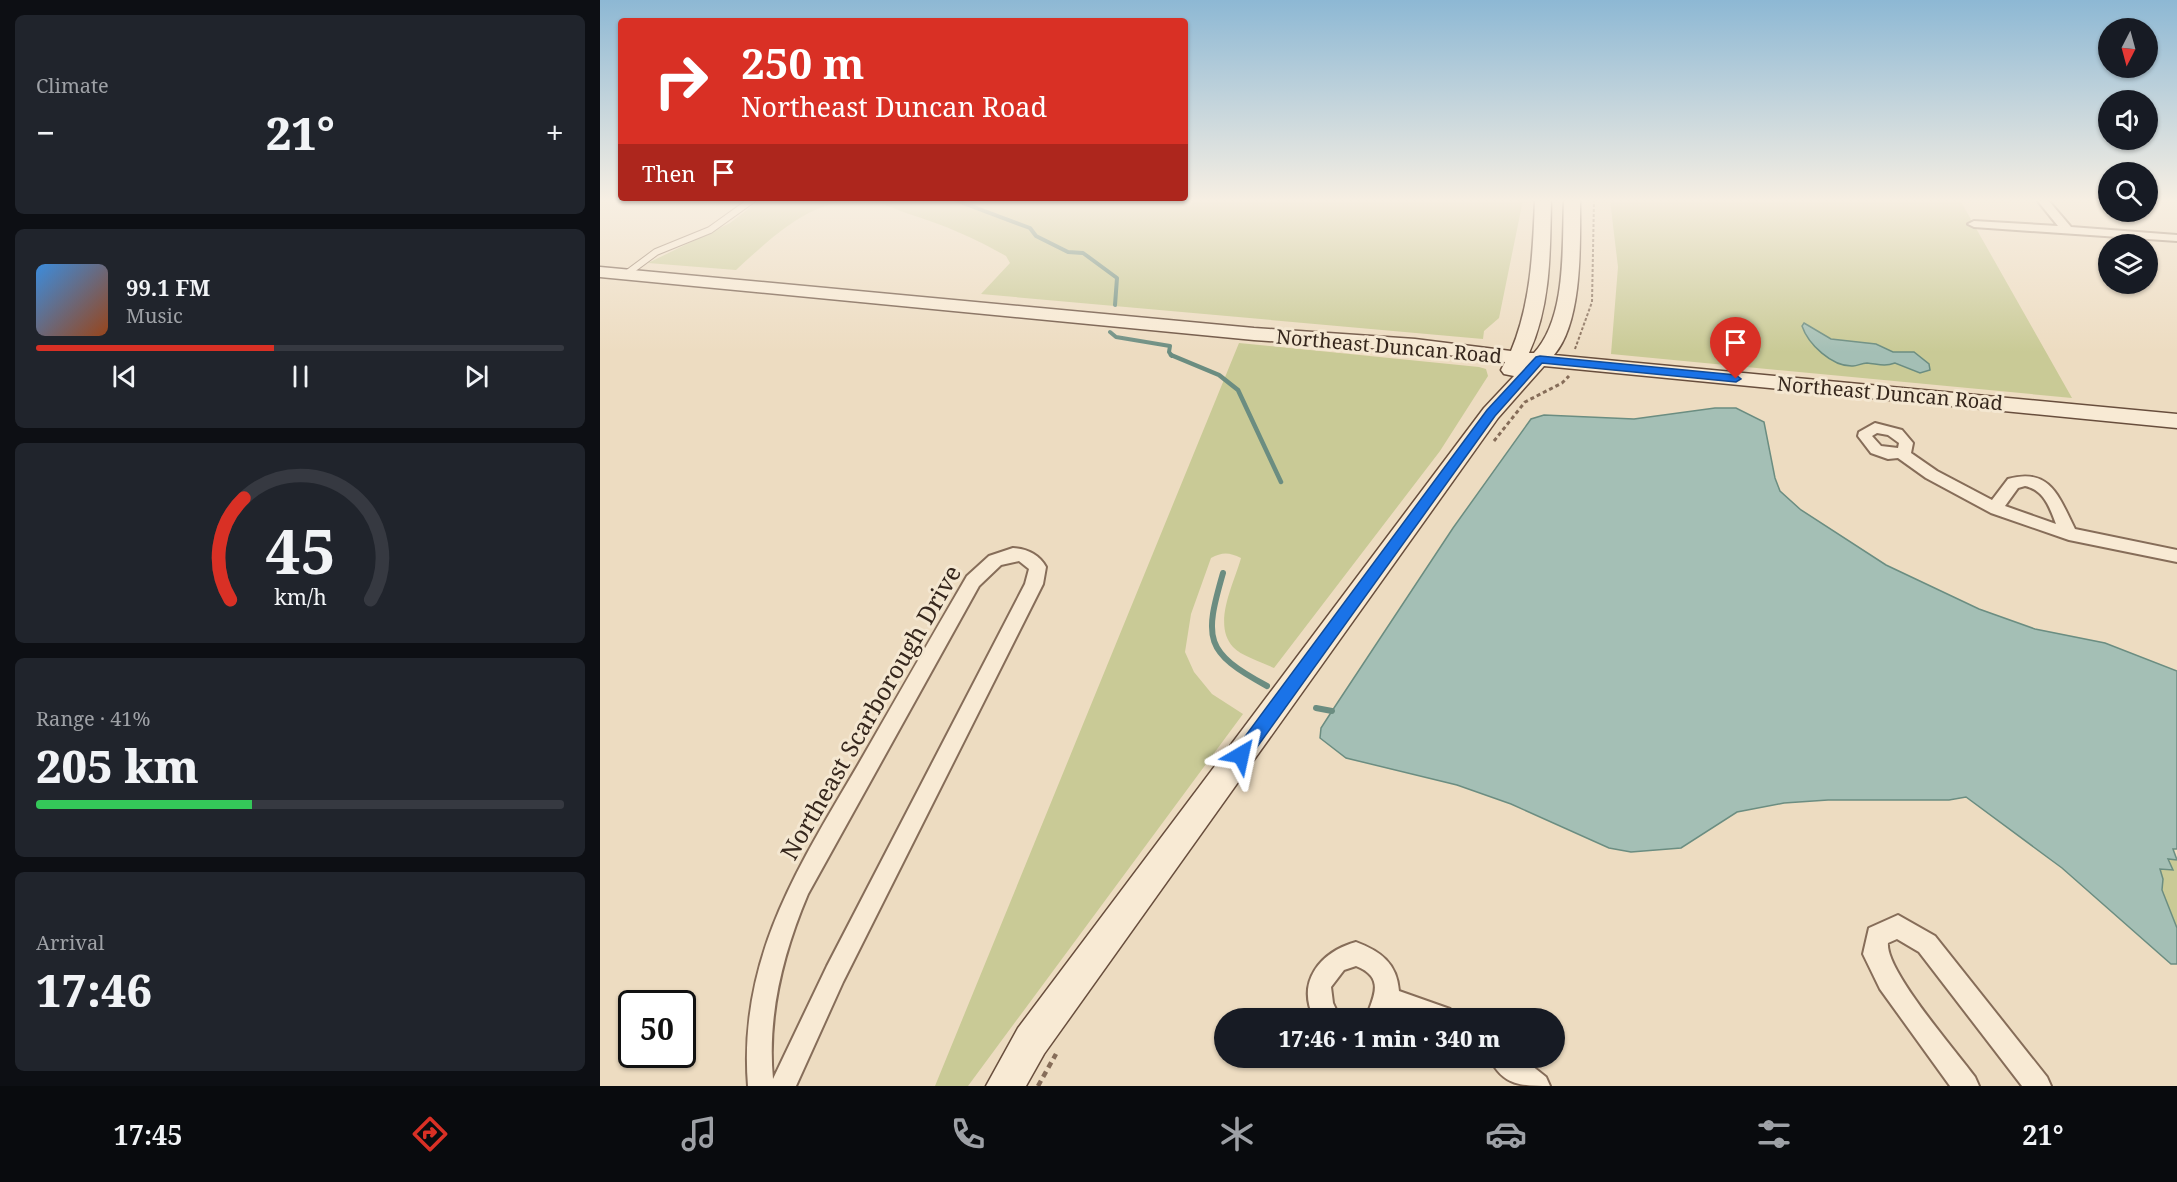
<!DOCTYPE html>
<meta charset="utf-8">
<style>
:root{--surface:#171b24;--page:#20242c;--text:#f1f3f6;--muted:#9ea1a6;--line:#363941;--accent:#d93025}
body{margin:0;font-family:"Noto Serif",serif;background:var(--page);color:var(--text);height:100vh;display:flex;flex-direction:column;font-size:22px;white-space:nowrap}
*{box-sizing:border-box;margin:0}
p{font-size:20px;color:var(--muted)}
.icon{flex:none;width:33px;height:33px;fill:none;stroke:currentColor;stroke-width:2;stroke-linecap:round;stroke-linejoin:round}
.map{position:relative;flex:1;overflow:hidden}
.side{display:flex;flex-direction:column;gap:15px;padding:15px;background:#0d0f14;width:600px}
.side>*{flex:none}
.hud{position:absolute;left:18px;top:18px;width:570px;height:183px;border-radius:6px;box-shadow:0 2px 4px #0004;background:#d93025;color:#fff;overflow:hidden}
.needle{width:39px;rotate:186deg}
.buttons{position:absolute;left:1498px;top:18px;display:grid;gap:12px}
.buttons a{display:grid;place-items:center;width:60px;height:60px;border-radius:50%;background:var(--surface);box-shadow:0 2px 4px #0004;font-size:30px}
.speed{position:absolute;left:18px;top:990px;display:flex;gap:12px;font-size:30px;font-weight:700;text-align:center}
.speed>*{display:grid;place-content:center;width:78px;height:78px;border-radius:50%;background:var(--surface);box-shadow:0 2px 4px #0004;line-height:1}
.speed .limit{border:3px solid #111;border-radius:9px;background:#fff;color:#111}
.pin{position:absolute;display:grid;place-items:center;width:51px;height:51px;color:#fff;margin:-62px -26px;border-radius:50% 50% 50% 0;rotate:-45deg;box-shadow:0 0 6px #0007}
.pin .icon{rotate:45deg}
.me{position:absolute;width:66px;margin:-33px;rotate:36deg;stroke-linejoin:round;filter:drop-shadow(0 0 4px #0008)}
.turn{display:flex;align-items:center;gap:21px;height:126px;padding:0 24px;font-size:27px}
.turn .icon{width:78px;height:78px;stroke-width:2.5}
.turn b{display:block;font-size:42px;line-height:51px}
.then{display:flex;align-items:center;height:57px;padding:0 24px;background:#0003;gap:12px;font-size:22px}
.big{font-size:45px;font-weight:800;line-height:1.1}
.side .card{flex:1;display:flex;flex-direction:column;justify-content:center;gap:9px;min-width:0;padding:0 21px;border-radius:9px;background:var(--page)}
.side .dial{align-items:center;gap:0}
.dial svg{height:156px;overflow:visible;fill:none;stroke:var(--line);stroke-width:7;stroke-linecap:round;text-anchor:middle}
.dial text{fill:var(--text);stroke:none}
.song{display:flex;align-items:center;gap:18px}
.cover{width:72px;height:72px;border-radius:9px;background:linear-gradient(135deg,hsl(210 70% 55%),hsl(20 70% 35%))}
.played{height:6px;border-radius:3px;background:linear-gradient(90deg,var(--accent) 45%,var(--line) 45%)}
.keys{display:flex;justify-content:space-around;direction:ltr}
.heat{display:flex;justify-content:space-between;align-items:center;font-size:33px;direction:ltr}
.charge{height:9px;border-radius:4px;background:linear-gradient(90deg,#34c759 41%,var(--line) 0)}
.trip{position:absolute;left:614px;top:1008px;width:351px;height:60px;border-radius:30px;background:var(--surface);box-shadow:0 2px 4px #0004;font-weight:800;line-height:60px;text-align:center}
.tab-bar{display:flex;height:96px;justify-content:space-around;align-items:center;background:#090b0e;color:var(--muted)}
.tab-bar .icon{width:42px;height:42px}
.tab-bar .on{color:var(--accent)}
.tab-bar b{font-size:27px;color:var(--text)}
main{display:flex;flex:1;min-height:0}
.map>svg:first-child{display:block}
.green{fill:#c9ca96}
.water{fill:#a4bfb5;stroke:#6b8d81;stroke-width:1.5}
.lines{fill:none;stroke-linecap:round;stroke-linejoin:round}
.stream-far2{stroke:#6b8d81;stroke-width:4}
.stream-far1{stroke:#6b8d81;stroke-width:4.5}
.stream{stroke:#6b8d81;stroke-width:6}
.lane-casing{stroke:#866d59;stroke-width:8}
.street-casing{stroke:#866d59;stroke-width:4}
.secondary-casing{stroke:#684e3d;stroke-width:3}
.path-far2{stroke:#866d59;stroke-width:2;stroke-dasharray:3 2;stroke-linecap:butt}
.path-far1{stroke:#866d59;stroke-width:3;stroke-dasharray:4 3;stroke-linecap:butt}
.path{stroke:#866d59;stroke-width:4.5;stroke-dasharray:6 4.5;stroke-linecap:butt}
.lane{stroke:#f8ead4;stroke-width:6}
.street{fill:#f8ead4;fill-rule:evenodd}
.secondary{fill:#f8ead4;fill-rule:evenodd}
.route{fill:#1a73e8;stroke:#114b97;stroke-width:1.5}
.labels{text-anchor:middle;dominant-baseline:central;stroke-width:6;stroke-linejoin:round;paint-order:stroke}
.street-label{font-size:20px;fill:#36271d;stroke:#f4e7d1}
.near-street-label{font-size:24px;fill:#36271d;stroke:#f4e7d1}
</style>
<main>
<section class="side">
<div class="card"><p>Climate</p>
<div class="heat"><a>−</a><b class="big">21°</b><a>+</a></div>
</div>
<div class="card">
<div class="song"><i class="cover"></i><div><b>99.1 FM</b><p>Music</p></div></div>
<div class="played"></div>
<div class="keys"><svg class="icon" aria-label="previous" viewBox="0 0 24 24"><path d="M18 5L8 12l10 7zM5 5v14"/></svg><svg class="icon" aria-label="pause" viewBox="0 0 24 24"><path d="M8 5v14M16 5v14"/></svg><svg class="icon" aria-label="next" viewBox="0 0 24 24"><path d="M6 5l10 7-10 7zM19 5v14"/></svg></div>
</div>
<div class="card dial"><svg viewBox="0 0 100 80">
<path d="M14 69A42 42 0 1 1 86 69"/>
<path d="M14 69A42 42 0 0 1 21 17" stroke="#d93025"/>
<text x="50" y="56" font-size="32" font-weight="700">45</text>
<text x="50" y="72" font-size="11">km/h</text>
</svg></div>
<div class="card"><p>Range · 41%</p><b class="big">205 km</b><div class="charge"></div></div>
<div class="card"><p>Arrival</p><b class="big">17:46</b></div>
</section>
<div class="map">
<svg width="1577" height="1086" viewBox="0 0 1577 1086">
<rect width="100%" height="100%" fill="#eddcc1"/>
<path class="green" d="M 160,200 L 923,200 L 899,318 L 884,331 L 883,339 L 381,294 L 410,263 L 406,256 C 372,237 347,226 309,214 C 296,210 280,201 266,200 C 213,196 171,238 136,270 L 48,263 L 130,223 Z
M 1010,200 L 1360,200 L 1472,398 L 1011,354 L 1018,267 Z
M 639,343 L 879,367 L 886,369 L 888,376 L 840,451 L 674,668 C 662,662 641,656 633,647 C 612,624 634,584 641,558 C 629,552 622,552 611,558 L 591,614 L 585,652 L 594,672 L 612,694 L 643,714 L 368,1086 L 335,1086 Z
M 1567,859 L 1577,860 L 1577,928 L 1562,890 L 1563,879 L 1560,869 L 1573,869 Z"/>
<path class="water" d="M 1204,323 L 1231,339 L 1276,344 L 1293,352 L 1314,352 L 1329,364 L 1330,370 L 1320,373 L 1295,363 C 1284,367 1278,364 1267,363 C 1261,363 1258,366 1253,366 C 1232,367 1208,344 1202,326 Z
M 1115,408 L 1136,408 L 1164,422 L 1175,478 L 1180,491 L 1201,510 L 1286,565 L 1379,609 L 1435,629 L 1505,643 L 1577,671 L 1577,849 L 1573,849 L 1577,860 L 1568,859 L 1573,870 L 1560,869 L 1563,879 L 1562,890 L 1577,928 L 1577,964 L 1571,964 L 1462,868 L 1366,797 L 1349,800 L 1228,800 L 1184,803 L 1137,812 L 1081,848 L 1031,852 L 1009,848 L 911,804 L 857,785 L 746,758 L 720,738 L 721,728 L 732,711 L 853,528 L 931,419 L 944,415 L 1034,419 Z"/>
<g class="lines">
<path class="stream-far2" d="M 355,200 L 430,228 L 436,236 L 468,252 L 483,253 L 517,278 L 515,305
M 510,332 L 516,337 L 570,346 L 569,352 L 572,356"/>
<path class="stream-far1" d="M 571,355 L 619,375 L 638,390 L 681,482"/>
<path class="stream" d="M 623,573 C 604,639 604,652 667,686
M 716,708 L 732,711"/>
<g class="lane-casing">
<path id="lane" d="M 25,275 L 56,252 L 110,230 L 152,200"/>
</g>
<g class="street-casing">
<path id="street" d="M 1437,200 L 1448,200 L 1471,227 L 1577,235 L 1577,241 L 1374,227 L 1368,224 L 1374,221 L 1458,226 Z
M 1275,423 L 1302,430 L 1313,443 L 1311,453 L 1337,471 L 1392,500 L 1408,479 C 1450,467 1459,497 1475,529 L 1577,550 L 1577,562 L 1469,540 L 1391,513 L 1326,478 L 1298,458 L 1288,459 L 1271,453 L 1258,436 L 1259,432 ZM 1277,433 L 1288,435 L 1299,443 L 1298,448 L 1281,446 L 1272,436 ZM 1425,486 C 1444,490 1450,508 1456,524 L 1405,506 L 1418,488 Z
M 413,548 C 427,549 439,554 446,567 L 443,584 L 243,982 L 196,1086 L 148,1086 C 138,960 197,869 258,765 C 294,702 330,639 367,576 L 389,556 ZM 419,561 L 429,569 L 425,584 L 227,966 L 173,1079 C 167,1015 183,953 208,894 L 379,586 L 401,565 Z
M 1298,915 L 1335,936 L 1447,1077 L 1451,1086 L 1422,1086 L 1319,952 L 1297,939 L 1288,943 C 1285,970 1356,1051 1375,1077 L 1379,1086 L 1350,1086 L 1280,989 L 1263,954 L 1269,928 Z
M 756,942 C 780,951 797,963 799,991 L 850,1009 L 853,1018 L 809,1018 L 794,1013 L 791,1018 L 766,1018 C 773,997 786,978 756,966 L 744,970 L 731,987 L 733,1003 L 740,1018 L 714,1018 C 696,982 720,952 756,942 Z
M 890,1058 L 922,1058 L 946,1077 L 950,1086 C 923,1086 902,1086 890,1058 Z"/>
</g>
<g class="secondary-casing">
<path id="secondary" d="M 935,200 L 951,200 C 950,251 951,305 929,353 L 934,353 C 967,317 962,246 964,200 L 980,200 C 980,243 983,321 954,355 L 1577,414 L 1577,428 L 944,366 L 898,418 L 444,1054 L 426,1086 L 386,1086 L 418,1028 L 884,408 L 914,376 L 904,374 L 901,370 L 905,362 L 815,351 L 654,340 L 0,277 L 0,267 L 654,328 L 815,339 L 911,351 C 931,303 933,252 935,200 Z"/>
</g>
<path class="path-far2" d="M 975,349 L 992,302 L 994,200"/>
<path class="path-far1" d="M 894,441 L 925,402 L 962,383 L 969,376"/>
<path class="path" d="M 438,1086 L 456,1054"/>
<use href="#lane" class="lane"/>
<use href="#street" class="street"/>
<use href="#secondary" class="secondary"/>
</g>
<linearGradient id="sky" x2="0" y2="1"><stop stop-color="#8db8d4"/><stop offset="0.57" stop-color="#f7efe3"/><stop offset="1" stop-color="#f7efe3" stop-opacity="0"/></linearGradient>
<rect width="1577" height="352" fill="url(#sky)"/>
<path class="route" d="M 940,356 L 1136,375 L 1141,379 L 1136,382 L 942,363 L 895,416 L 647,761 L 641,763 L 635,761 L 633,755 L 635,750 L 887,410 L 936,357 Z"/>
<g class="labels">
<g class="street-label">
<text transform="translate(789 346) rotate(5)">Northeast Duncan Road</text>
<text transform="translate(1290 393) rotate(5)">Northeast Duncan Road</text>
</g>
<g class="near-street-label">
<text transform="translate(270 712) rotate(-60)">Northeast Scarborough Drive</text>
</g>
</g>
</svg>
<div class="buttons">
<a><svg class="needle" viewBox="-14 -14 28 28"><path d="M0-13l5 13h-10z" fill="#e53935"/><path d="M0 13l5-13h-10z" fill="#9ea1a6"/></svg></a>
<a><svg class="icon" aria-label="sound" viewBox="0 0 24 24"><path d="M4 9h4l5-4v14l-5-4H4zM17 9q2 3 0 6"/></svg></a>
<a><svg class="icon" aria-label="search" viewBox="0 0 24 24"><circle cx="10" cy="10" r="6"/><path d="M15 15l6 6"/></svg></a>
<a><svg class="icon" aria-label="layers" viewBox="0 0 24 24"><path d="M12 4l9 5-9 5-9-5zM3 14l9 5 9-5"/></svg></a>
</div>
<div class="speed"><div class="limit">50</div></div>
<div class="pin" style="left:1136px;top:379px;background:#d93025"><svg class="icon" aria-label="arrive" viewBox="0 0 24 24"><path d="M6 21V4h12l-3 4 3 4H6"/></svg></div>
<svg class="me" style="left:641px;top:755px" viewBox="-20 -20 40 40"><path d="M0-17L14 15 0 8-14 15z" fill="#1a73e8" stroke="#fff" stroke-width="4"/></svg>
<div class="trip">17:46 · 1 min · 340 m</div>
<div class="hud">
<div class="turn"><svg class="icon" aria-label="right" viewBox="0 0 24 24"><path d="M7 20v-9h11M14 6l5 5-5 5"/></svg><div><b>250 m</b>Northeast Duncan Road</div></div>
<div class="then">Then<svg class="icon" aria-label="arrive" viewBox="0 0 24 24"><path d="M6 21V4h12l-3 4 3 4H6"/></svg></div>
</div>
</div>
</main>
<nav class="tab-bar">
<b>17:45</b>
<svg class="icon on" aria-label="directions" viewBox="0 0 24 24"><path d="M12 3l9 9-9 9-9-9zM9 14v-3h6M13 9l2 2-2 2"/></svg>
<svg class="icon" aria-label="music" viewBox="0 0 24 24"><path d="M9 18V5l10-2v13"/><circle cx="6" cy="18" r="3"/><circle cx="16" cy="16" r="3"/></svg>
<svg class="icon" aria-label="phone" viewBox="0 0 24 24"><path d="M5 4h4l2 5-3 2q2 4 5 5l2-3 5 2v4C11 20 4 13 5 4z"/></svg>
<svg class="icon" aria-label="climate" viewBox="0 0 24 24"><path d="M12 3v18M4 7l16 10M4 17L20 7"/></svg>
<svg class="icon" aria-label="car" viewBox="0 0 24 24"><path d="M5 17H2v-5l4-1 3-4h7l3 4 3 1v5h-3M9 17h6M6 11h13"/><circle cx="7" cy="17" r="2"/><circle cx="17" cy="17" r="2"/></svg>
<svg class="icon" aria-label="filters" viewBox="0 0 24 24"><path d="M4 7h16M4 17h16"/><circle cx="9" cy="7" r="2"/><circle cx="15" cy="17" r="2"/></svg>
<b>21°</b>
</nav>
